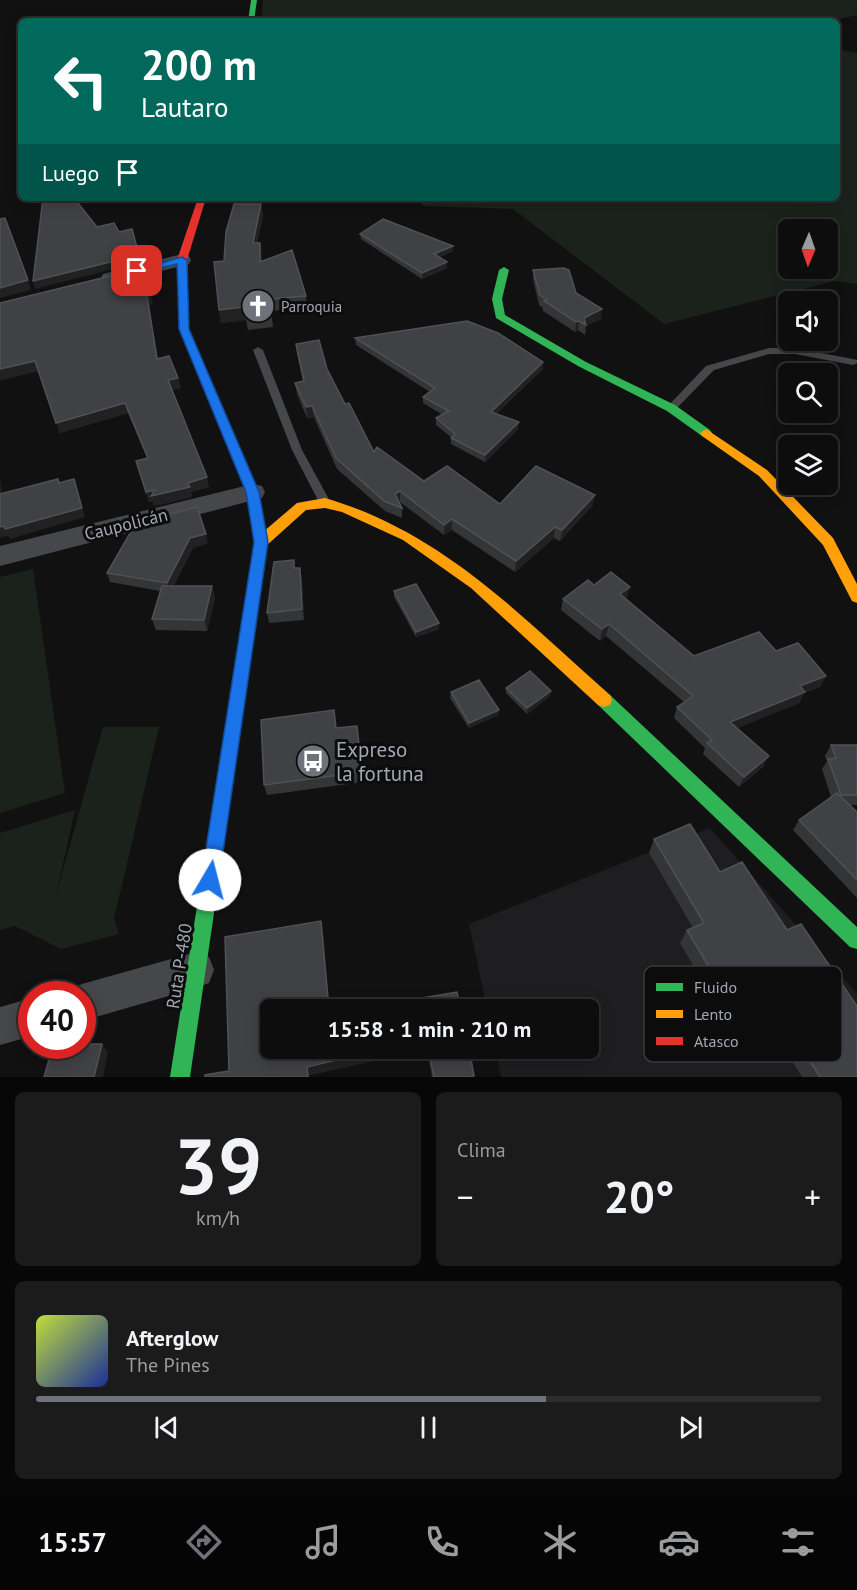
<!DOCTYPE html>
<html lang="es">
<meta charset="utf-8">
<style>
:root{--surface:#0d0d0e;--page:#1b1b1c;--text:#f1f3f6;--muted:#9a9c9e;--line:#2d2d2e;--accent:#6f727a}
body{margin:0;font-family:"PT Sans",sans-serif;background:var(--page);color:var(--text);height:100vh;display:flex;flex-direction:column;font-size:22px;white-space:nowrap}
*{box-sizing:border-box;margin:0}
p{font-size:20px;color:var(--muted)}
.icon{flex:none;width:33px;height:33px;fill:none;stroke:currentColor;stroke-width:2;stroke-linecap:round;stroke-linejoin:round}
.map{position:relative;height:1077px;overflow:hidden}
.details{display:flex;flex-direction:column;gap:15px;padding:15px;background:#070708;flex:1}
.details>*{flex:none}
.banner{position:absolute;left:18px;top:18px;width:822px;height:183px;border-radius:9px;box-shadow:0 3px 15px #0003,0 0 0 2px var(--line);background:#00695c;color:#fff;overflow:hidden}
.needle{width:39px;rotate:182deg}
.fabs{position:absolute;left:778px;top:219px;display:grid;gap:12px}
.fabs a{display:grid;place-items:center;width:60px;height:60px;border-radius:9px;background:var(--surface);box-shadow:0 3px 15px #0003,0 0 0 2px var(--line);font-size:30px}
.speed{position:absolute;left:18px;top:981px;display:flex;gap:12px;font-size:30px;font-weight:700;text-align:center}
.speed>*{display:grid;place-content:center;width:78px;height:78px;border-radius:50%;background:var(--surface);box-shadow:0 3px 15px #0003,0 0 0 2px var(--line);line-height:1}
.speed .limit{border:9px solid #d22;background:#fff;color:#111}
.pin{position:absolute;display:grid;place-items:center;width:51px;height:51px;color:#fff;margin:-26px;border-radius:12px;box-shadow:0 3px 9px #0006}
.me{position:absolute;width:66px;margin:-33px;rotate:8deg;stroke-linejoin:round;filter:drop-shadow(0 0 4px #0008)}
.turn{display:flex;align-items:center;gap:21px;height:126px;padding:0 24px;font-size:27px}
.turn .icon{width:78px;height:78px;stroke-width:2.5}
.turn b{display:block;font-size:42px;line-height:51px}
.then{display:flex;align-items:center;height:57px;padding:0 24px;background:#0003;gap:12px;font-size:22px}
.big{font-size:45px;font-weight:600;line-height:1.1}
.details .card{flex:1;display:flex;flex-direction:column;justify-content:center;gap:9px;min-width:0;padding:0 21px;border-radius:9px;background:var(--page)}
.details .dial{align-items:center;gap:0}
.dial b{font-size:78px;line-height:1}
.song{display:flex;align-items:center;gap:18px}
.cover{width:72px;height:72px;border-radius:9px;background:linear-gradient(135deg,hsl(70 70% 55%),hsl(230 70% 35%))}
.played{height:6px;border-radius:3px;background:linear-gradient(90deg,var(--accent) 65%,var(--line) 65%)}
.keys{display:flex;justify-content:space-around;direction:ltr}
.heat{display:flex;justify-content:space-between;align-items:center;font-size:33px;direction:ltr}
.details .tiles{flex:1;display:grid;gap:15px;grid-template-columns:1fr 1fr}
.card:last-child{grid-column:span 2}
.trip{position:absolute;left:260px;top:999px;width:339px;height:60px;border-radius:9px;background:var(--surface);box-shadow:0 3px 15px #0003,0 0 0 2px var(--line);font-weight:600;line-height:60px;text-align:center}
.dock{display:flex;height:96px;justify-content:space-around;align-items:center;background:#050506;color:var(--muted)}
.dock .icon{width:42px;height:42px}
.dock .on{color:var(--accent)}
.dock b{font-size:27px;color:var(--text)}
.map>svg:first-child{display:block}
.built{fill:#1e1e20}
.green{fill:#1b221c;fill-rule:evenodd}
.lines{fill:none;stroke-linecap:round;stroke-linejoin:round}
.lane{fill:#46474a;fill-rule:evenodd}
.street{fill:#46474a;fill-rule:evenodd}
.fast{fill:#30b455;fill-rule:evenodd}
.slow{fill:#ff9f0a;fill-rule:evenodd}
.jam{fill:#e5322d;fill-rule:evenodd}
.wall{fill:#343536}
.shaded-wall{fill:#212122}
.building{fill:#404144;stroke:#4f5155;stroke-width:1.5}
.route{fill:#1a73e8;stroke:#114b97;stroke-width:1.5}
.labels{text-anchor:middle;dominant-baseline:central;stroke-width:6;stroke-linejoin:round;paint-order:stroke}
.far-poi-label{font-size:15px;fill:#a2a7b2;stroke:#0c0c0d;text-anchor:start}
.street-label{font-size:18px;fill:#a2a7b2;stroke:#0c0c0d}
.near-poi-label{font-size:21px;fill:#a2a7b2;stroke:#0c0c0d;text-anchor:start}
.key{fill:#0c0c0d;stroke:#393a3f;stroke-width:1.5}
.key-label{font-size:16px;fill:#a2a7b2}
</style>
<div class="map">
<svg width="857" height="1077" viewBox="0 0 857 1077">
<rect width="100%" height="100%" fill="#111112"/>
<path class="built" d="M 710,828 L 857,994 L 857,1077 L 501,1077 L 495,1049 L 588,1048 L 588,1010 L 487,1009 L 469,924 Z"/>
<path class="green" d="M 263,0 L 857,0 L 857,15 L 832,21 L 261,21 Z
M 837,49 L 857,53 L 857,284 L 835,281 L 664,324 L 513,209 L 423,206 L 416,198 L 837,198 ZM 789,230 L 828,230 L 828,268 L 789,268 Z
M 33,569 L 65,793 L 0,813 L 0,577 Z
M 103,727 L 159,727 L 114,919 L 119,934 L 61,949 L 15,926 L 0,930 L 0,833 L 75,810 L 56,895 Z"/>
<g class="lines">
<path class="lane" d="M 258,347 L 263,350 L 302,450 L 331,503 L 329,506 L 321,506 L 292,450 L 253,350 Z
M 769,348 L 795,348 L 853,359 L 857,360 L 857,363 L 853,365 L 795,354 L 769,354 L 714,370 L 675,410 L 667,410 L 666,408 L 706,366 Z"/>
<path class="street" d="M 182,254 L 189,256 L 191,260 L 189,264 L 110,284 L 103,282 L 101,278 L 103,274 Z
M 253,484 L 262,486 L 265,492 L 262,498 L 0,566 L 0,546 Z
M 196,952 L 209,957 L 214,970 L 209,983 L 196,988 L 82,1021 L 82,994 L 67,994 L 69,990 L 82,984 Z
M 32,998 L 32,1036 L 0,1045 L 0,1007 Z"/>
<path class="fast" d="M 251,0 L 257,0 L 254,21 L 248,21 Z
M 504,267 L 509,270 L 502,299 L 505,315 L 586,362 L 675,405 L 710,430 L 712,433 L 710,436 L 702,436 L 667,411 L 578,366 L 496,318 L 492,299 L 499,270 Z
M 258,560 L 263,561 L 265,565 L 190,1077 L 170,1077 L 251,565 L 253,561 Z
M 604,693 L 610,695 L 857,927 L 857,949 L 850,947 L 598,705 L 596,700 L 598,695 Z"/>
<path class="slow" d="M 706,429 L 767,470 L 833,538 L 857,584 L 857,603 L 852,601 L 823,545 L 759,476 L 702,436 L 700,433 Z
M 325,498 C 442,532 521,616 610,695 L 612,700 L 610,705 L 604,707 L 598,705 L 471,588 L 403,540 L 342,512 L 325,508 L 306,510 L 266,546 L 256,546 L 254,542 L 256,538 L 297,503 Z"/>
<path class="jam" d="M 198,198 L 206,198 L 187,260 L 189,329 L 259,492 L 268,542 L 263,569 L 253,569 L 251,565 L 254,542 L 247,492 L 179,329 L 177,260 Z"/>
</g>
<path class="wall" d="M 261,204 L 263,216 L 257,243 L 260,243 L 262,261 L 306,296 L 307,308 L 271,311 L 273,327 L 248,330 L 246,320 L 221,323 L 219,310 L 224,261 Z
M 360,234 L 453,251 L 440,257 L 447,268 L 422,279 L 361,239 Z
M 533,270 L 576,293 L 601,319 L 586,326 L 585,335 L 578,330 L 575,332 L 543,311 L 543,308 L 539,305 L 533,279 Z
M 0,303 L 153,304 L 149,305 L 158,359 L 178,378 L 181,388 L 172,390 L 209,487 L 191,492 L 192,497 L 154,506 L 153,501 L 149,502 L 136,461 L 147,458 L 128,413 L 60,433 L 38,371 L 0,380 Z
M 355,338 L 543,369 L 496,414 L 518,429 L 485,462 L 451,444 L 451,437 L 436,425 L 436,418 L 443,415 L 423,403 L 423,397 L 430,392 L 356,345 Z
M 296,344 L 327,369 L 345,404 L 374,452 L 424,481 L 500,504 L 593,505 L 560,541 L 554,538 L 515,572 L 452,530 L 444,535 L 400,502 L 399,503 L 402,508 L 402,518 L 385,511 L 337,469 L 314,417 L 307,418 L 297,394 L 295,383 L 303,381 L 297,354 Z
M 136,523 L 208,543 L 193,548 L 173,586 L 212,586 L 215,598 L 207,631 L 156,630 L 152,619 L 160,591 L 110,582 L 107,573 Z
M 295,568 L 302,579 L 304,620 L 269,623 L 267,613 Z
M 594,585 L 627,598 L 626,599 L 694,656 L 776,651 L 826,676 L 820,687 L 804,693 L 799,703 L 737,728 L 763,767 L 739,787 L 703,754 L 705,748 L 674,718 L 677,707 L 684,702 L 606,636 L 600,641 L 561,610 L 563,599 Z
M 394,591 L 439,623 L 439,629 L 416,637 L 394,597 Z
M 506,688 L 551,691 L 550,696 L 527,714 L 506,693 Z
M 451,692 L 498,715 L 469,728 L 450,698 Z
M 357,726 L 363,782 L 267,795 L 264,785 L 336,728 Z
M 831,745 L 857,745 L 857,805 L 850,805 L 857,812 L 857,898 L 793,830 L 799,820 L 831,797 L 822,769 L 827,761 L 825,756 Z
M 654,839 L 720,872 L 857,1077 L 802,1077 L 746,986 L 714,1001 L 680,943 L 687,930 L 693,928 L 649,853 Z
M 323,933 L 270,1048 L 469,1048 L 474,1077 L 432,1077 L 427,1049 L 310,1075 L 310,1077 L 205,1077 L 229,1071 Z"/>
<path class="shaded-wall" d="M 261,204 L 263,216 L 255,255 L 253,243 Z
M 260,243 L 262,255 L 261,274 L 260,262 Z
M 453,246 L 453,251 L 434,260 L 434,254 Z
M 139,255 L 141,262 L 35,289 L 33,281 Z
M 447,262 L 447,268 L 422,279 L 422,273 Z
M 28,280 L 31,290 L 0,298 L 0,288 Z
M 151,295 L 153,304 L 149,305 L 159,369 L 157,359 L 147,296 Z
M 245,307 L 246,320 L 221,323 L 219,310 Z
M 602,309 L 601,319 L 586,326 L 584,318 Z
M 579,321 L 578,330 L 575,332 L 576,322 Z
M 35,361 L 39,371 L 0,380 L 0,369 Z
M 543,362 L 543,369 L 490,419 L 491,412 Z
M 178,378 L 181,388 L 170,390 L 168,380 Z
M 125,403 L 128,413 L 60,433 L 56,423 Z
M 312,406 L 314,417 L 307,418 L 306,407 Z
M 519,422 L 518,429 L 485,462 L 485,455 Z
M 207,477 L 209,487 L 191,492 L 192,497 L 154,506 L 153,501 L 149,502 L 146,492 Z
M 0,478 L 3,505 L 0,498 Z
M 74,479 L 85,517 L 10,539 L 8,536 L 0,538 L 0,527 L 4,526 Z
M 400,491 L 400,502 L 396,505 L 395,494 Z
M 595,495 L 593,505 L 560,541 L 562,530 Z
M 452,519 L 452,530 L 444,535 L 444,525 Z
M 555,527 L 554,538 L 515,572 L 516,561 Z
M 206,534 L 208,543 L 193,548 L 169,592 L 167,583 L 190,538 Z
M 300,568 L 302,579 L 304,620 L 302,609 Z
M 212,586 L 215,598 L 207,631 L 204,620 Z
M 630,587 L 627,598 L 617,606 L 620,594 Z
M 439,623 L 439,629 L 416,637 L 416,632 Z
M 609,624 L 606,636 L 600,641 L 602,629 Z
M 826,676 L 820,687 L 804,693 L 799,703 L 726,733 L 730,722 L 800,686 Z
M 551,691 L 550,696 L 527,714 L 527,708 Z
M 499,710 L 498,715 L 469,728 L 469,723 Z
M 769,756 L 763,767 L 739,787 L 744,777 Z
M 321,921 L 323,933 L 330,1010 L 329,1010 Z
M 755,974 L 746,986 L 714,1001 L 722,989 Z
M 102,1044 L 108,1052 L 103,1077 L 94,1077 Z
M 386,1048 L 427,1049 L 310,1075 L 310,1077 L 308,1077 L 307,1067 Z"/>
<path class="building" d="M 43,198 L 74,198 L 97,227 L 114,223 L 119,232 L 132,229 L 139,255 L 33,281 Z
M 234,204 L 261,204 L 253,243 L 260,243 L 260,262 L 292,250 L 306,296 L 270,299 L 271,315 L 246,317 L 245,307 L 219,310 L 214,262 L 224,261 L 226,232 Z
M 5,218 L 28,280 L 0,288 L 0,219 Z
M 383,219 L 453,246 L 434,254 L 447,262 L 422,273 L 360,234 Z
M 143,268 L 151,295 L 147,296 L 157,359 L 169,356 L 178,378 L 168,380 L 207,477 L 188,483 L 190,487 L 151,496 L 155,490 L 146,492 L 136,461 L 148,458 L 125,403 L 56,423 L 35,361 L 0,369 L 0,303 Z
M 564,268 L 569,270 L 576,293 L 602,309 L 584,318 L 586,325 L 579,321 L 576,322 L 544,301 L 547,300 L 540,295 L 533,270 Z
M 467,321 L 498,333 L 543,362 L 491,412 L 519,422 L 485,455 L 451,438 L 455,434 L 436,418 L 449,411 L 423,397 L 435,388 L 355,338 Z
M 319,340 L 327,369 L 345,404 L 349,403 L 374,452 L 377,447 L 424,481 L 447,466 L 500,504 L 536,466 L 595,495 L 562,530 L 555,527 L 516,561 L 452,519 L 444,525 L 400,491 L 395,494 L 402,508 L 384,501 L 336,458 L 312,406 L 306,407 L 295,383 L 304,381 L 296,344 Z
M 58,479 L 59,483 L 74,479 L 82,508 L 5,529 L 4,526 L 0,527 L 0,494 Z
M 197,507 L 206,534 L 190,538 L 167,583 L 107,573 L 136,523 Z
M 294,560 L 294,568 L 300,568 L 302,609 L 267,613 L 274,562 Z
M 611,572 L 630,587 L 620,594 L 694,656 L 759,632 L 776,651 L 798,643 L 826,676 L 800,686 L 805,692 L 730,722 L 769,756 L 744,777 L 707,743 L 712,740 L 677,707 L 693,696 L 609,624 L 602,629 L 563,599 L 588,580 L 594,585 Z
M 416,584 L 439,623 L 416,632 L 394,591 Z
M 162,586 L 212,586 L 204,620 L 152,619 Z
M 530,671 L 551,691 L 527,708 L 506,688 Z
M 479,680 L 499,710 L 469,723 L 451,692 Z
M 334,710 L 336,728 L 357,726 L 362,772 L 264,785 L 261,720 Z
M 831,745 L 857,745 L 857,795 L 841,795 L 828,759 L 836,758 Z
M 837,793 L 857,812 L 857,880 L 799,820 Z
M 690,824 L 720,872 L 742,862 L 787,930 L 801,924 L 857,1006 L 857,1077 L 820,1077 L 755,974 L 722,989 L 687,930 L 704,923 L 654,839 Z
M 321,921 L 329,1010 L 270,1010 L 270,1048 L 386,1048 L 307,1067 L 308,1077 L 205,1077 L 205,1075 L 229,1071 L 225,937 Z
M 457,992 L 461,1010 L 363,1010 L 398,1002 Z
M 82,1044 L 102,1044 L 94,1077 L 44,1077 L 53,1046 L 82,1046 Z
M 428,1048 L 469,1048 L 474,1076 L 468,1077 L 434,1077 Z"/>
<path class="route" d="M 182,257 L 187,260 L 189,329 L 259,492 L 268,542 L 219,880 L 216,886 L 210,889 L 203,886 L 201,880 L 254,542 L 246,492 L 179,329 L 177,264 L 137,274 L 132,271 Z"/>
<defs>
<g id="church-disc" transform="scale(1.725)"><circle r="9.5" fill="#6f727a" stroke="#0c0c0d"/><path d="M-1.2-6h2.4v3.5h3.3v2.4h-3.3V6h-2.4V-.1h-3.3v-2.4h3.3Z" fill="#fff"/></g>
<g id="bus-disc" transform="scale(1.725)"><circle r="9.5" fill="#6f727a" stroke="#0c0c0d"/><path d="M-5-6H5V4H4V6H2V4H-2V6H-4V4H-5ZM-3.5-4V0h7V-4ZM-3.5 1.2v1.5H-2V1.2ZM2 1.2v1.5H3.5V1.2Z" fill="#fff"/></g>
</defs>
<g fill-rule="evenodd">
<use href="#church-disc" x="258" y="306"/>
<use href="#bus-disc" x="313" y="761"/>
</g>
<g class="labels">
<g class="far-poi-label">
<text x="281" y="306">Parroquia</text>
</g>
<g class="street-label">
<text transform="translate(126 524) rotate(-14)">Caupolicán</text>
<text transform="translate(179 966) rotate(-81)">Ruta P-480</text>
</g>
<g class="near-poi-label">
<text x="336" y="749">Expreso<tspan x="336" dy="24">la fortuna</tspan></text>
</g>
</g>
<rect x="644" y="966" width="198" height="96" rx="9" class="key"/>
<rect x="656" y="983" width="27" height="8" fill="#30b455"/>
<rect x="656" y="1010" width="27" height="8" fill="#ff9f0a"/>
<rect x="656" y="1037" width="27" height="8" fill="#e5322d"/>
<g class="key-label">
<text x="694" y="993">Fluido</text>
<text x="694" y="1020">Lento</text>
<text x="694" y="1047">Atasco</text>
</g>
</svg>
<div class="fabs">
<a><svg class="needle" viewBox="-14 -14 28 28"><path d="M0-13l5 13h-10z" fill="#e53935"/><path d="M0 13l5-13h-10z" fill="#9a9c9e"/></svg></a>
<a><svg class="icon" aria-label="sound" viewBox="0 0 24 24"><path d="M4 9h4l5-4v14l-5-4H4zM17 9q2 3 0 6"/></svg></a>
<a><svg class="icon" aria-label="search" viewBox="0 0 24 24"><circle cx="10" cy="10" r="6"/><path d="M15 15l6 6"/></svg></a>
<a><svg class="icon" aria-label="layers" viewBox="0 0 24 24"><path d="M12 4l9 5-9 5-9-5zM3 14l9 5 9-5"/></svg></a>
</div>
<div class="speed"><div class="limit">40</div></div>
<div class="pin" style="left:137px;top:271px;background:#d93025"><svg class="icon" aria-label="arrive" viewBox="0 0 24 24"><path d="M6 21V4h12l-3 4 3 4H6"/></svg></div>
<svg class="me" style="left:210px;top:880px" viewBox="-20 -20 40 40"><circle r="19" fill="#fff"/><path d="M0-13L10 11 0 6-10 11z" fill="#1a73e8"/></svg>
<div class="trip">15:58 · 1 min · 210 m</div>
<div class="banner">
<div class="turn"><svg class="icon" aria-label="left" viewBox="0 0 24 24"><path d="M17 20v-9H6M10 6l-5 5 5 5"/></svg><div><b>200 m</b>Lautaro</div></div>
<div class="then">Luego<svg class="icon" aria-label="arrive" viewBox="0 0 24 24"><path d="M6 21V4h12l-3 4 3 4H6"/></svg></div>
</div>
</div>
<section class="details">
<div class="tiles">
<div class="card dial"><b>39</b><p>km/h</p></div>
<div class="card"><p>Clima</p>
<div class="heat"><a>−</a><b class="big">20°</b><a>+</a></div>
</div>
<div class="card">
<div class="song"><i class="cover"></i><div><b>Afterglow</b><p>The Pines</p></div></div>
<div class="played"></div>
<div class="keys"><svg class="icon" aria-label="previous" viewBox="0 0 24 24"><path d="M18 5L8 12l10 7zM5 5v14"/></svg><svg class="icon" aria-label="pause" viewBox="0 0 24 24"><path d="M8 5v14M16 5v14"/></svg><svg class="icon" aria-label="next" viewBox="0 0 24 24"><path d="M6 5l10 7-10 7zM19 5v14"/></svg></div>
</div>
</div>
</section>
<nav class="dock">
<b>15:57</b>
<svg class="icon on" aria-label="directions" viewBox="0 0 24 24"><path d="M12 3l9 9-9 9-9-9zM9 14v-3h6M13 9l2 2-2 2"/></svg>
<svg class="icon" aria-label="music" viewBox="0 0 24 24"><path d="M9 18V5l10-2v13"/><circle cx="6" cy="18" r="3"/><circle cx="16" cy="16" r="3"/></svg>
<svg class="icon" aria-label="phone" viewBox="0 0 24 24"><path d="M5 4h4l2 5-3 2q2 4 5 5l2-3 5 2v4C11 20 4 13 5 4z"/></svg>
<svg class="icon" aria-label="climate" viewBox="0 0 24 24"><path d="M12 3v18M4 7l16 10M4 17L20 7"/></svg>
<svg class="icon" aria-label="car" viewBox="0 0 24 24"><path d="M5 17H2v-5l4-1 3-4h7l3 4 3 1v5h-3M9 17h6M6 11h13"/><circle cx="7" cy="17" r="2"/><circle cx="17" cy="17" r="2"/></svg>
<svg class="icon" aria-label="filters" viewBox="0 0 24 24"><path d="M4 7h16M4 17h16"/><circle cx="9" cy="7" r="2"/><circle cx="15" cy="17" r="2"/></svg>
</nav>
